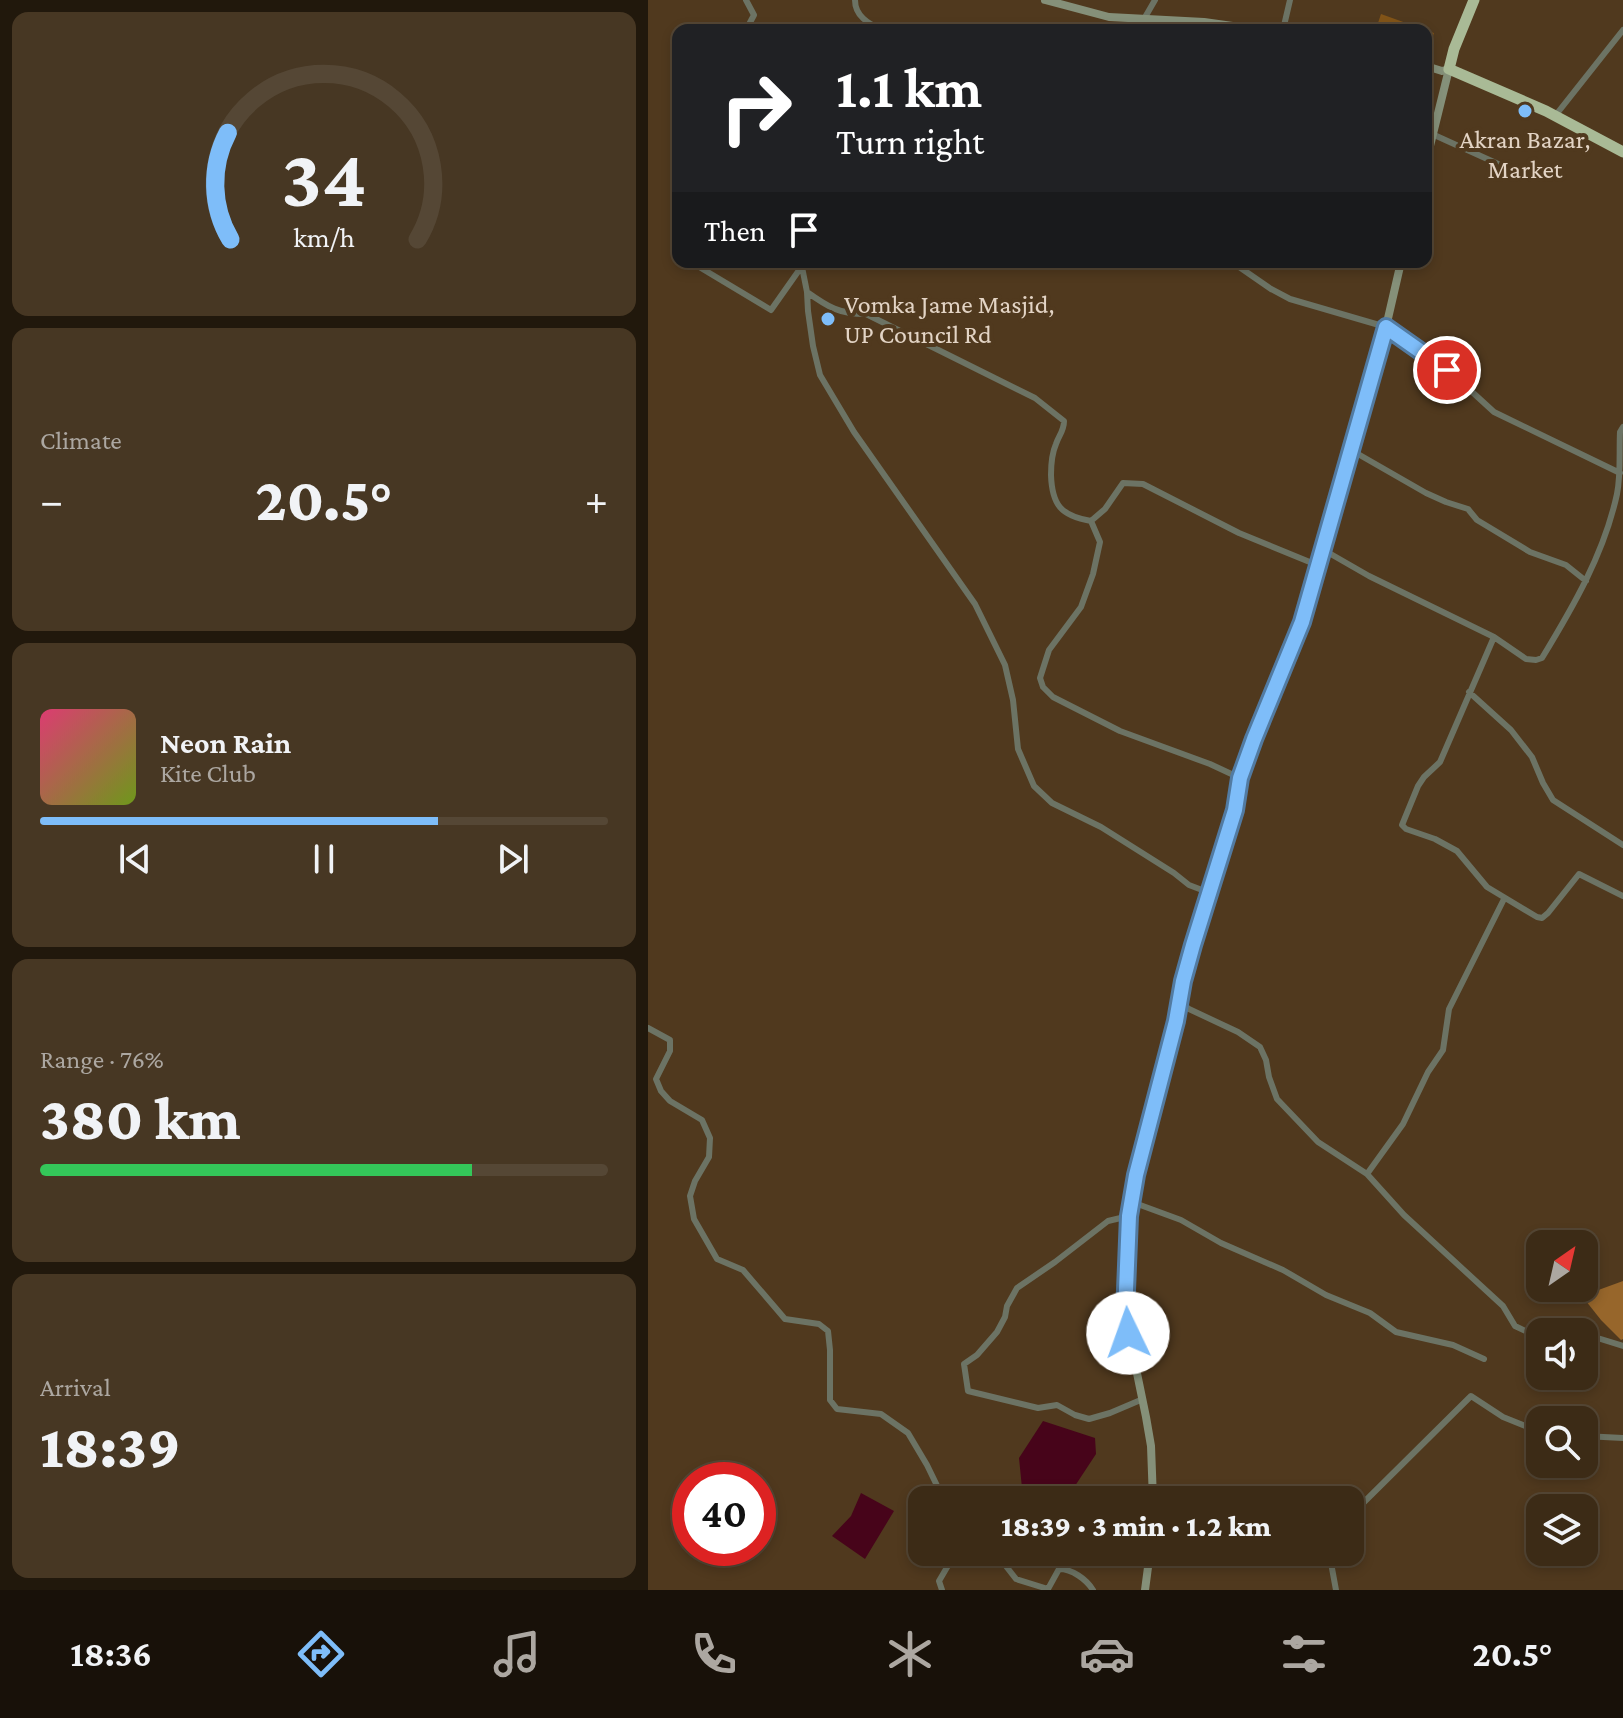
<!DOCTYPE html>
<meta charset="utf-8">
<style>
:root{--surface:#3c2b16;--page:#473723;--text:#f1f3f6;--muted:#aca7a1;--line:#554735;--accent:#7ebdf9}
body{margin:0;font-family:"Crimson Pro",serif;background:var(--page);color:var(--text);height:100vh;display:flex;flex-direction:column;font-size:30px;white-space:nowrap}
*{box-sizing:border-box;margin:0}
p{font-size:26px;color:var(--muted)}
.icon{flex:none;width:44px;height:44px;fill:none;stroke:currentColor;stroke-width:2;stroke-linecap:round;stroke-linejoin:round}
.map{position:relative;flex:1;overflow:hidden}
.side{display:flex;flex-direction:column;gap:12px;padding:12px;background:#21180c;width:648px}
.side>*{flex:none}
.top-card{position:absolute;left:24px;top:24px;width:760px;height:244px;border-radius:16px;box-shadow:0 4px 12px #0003,0 0 0 2px var(--line);background:#202124;color:#fff;overflow:hidden}
.needle{width:52px;rotate:34deg}
.fabs{position:absolute;left:878px;top:1230px;display:grid;gap:16px}
.fabs a{display:grid;place-items:center;width:72px;height:72px;border-radius:16px;background:var(--surface);box-shadow:0 4px 12px #0003,0 0 0 2px var(--line);font-size:40px}
.speed{position:absolute;left:24px;top:1462px;display:flex;gap:16px;font-size:40px;font-weight:700;text-align:center}
.speed>*{display:grid;place-content:center;width:104px;height:104px;border-radius:50%;background:var(--surface);box-shadow:0 4px 12px #0003,0 0 0 2px var(--line);line-height:1}
.speed .limit{border:12px solid #d22;background:#fff;color:#111}
.pin{position:absolute;display:grid;place-items:center;width:68px;height:68px;color:#fff;margin:-34px;border:4px solid #fff;border-radius:50%;box-shadow:0 2px 8px #0007}
.me{position:absolute;width:88px;margin:-44px;rotate:357deg;stroke-linejoin:round;filter:drop-shadow(0 0 6px #0008)}
.turn{display:flex;align-items:center;gap:28px;height:168px;padding:0 32px;font-size:36px}
.turn .icon{width:104px;height:104px;stroke-width:2.5}
.turn b{display:block;font-size:56px;line-height:68px}
.then{display:flex;align-items:center;height:76px;padding:0 32px;background:#0003;gap:16px;font-size:30px}
.big{font-size:60px;font-weight:800;line-height:1.1}
.side .widget{flex:1;display:flex;flex-direction:column;justify-content:center;gap:12px;min-width:0;padding:0 28px;border-radius:16px;background:var(--page)}
.side .dial{align-items:center;gap:0}
.dial svg{height:208px;overflow:visible;fill:none;stroke:var(--line);stroke-width:7;stroke-linecap:round;text-anchor:middle}
.dial text{fill:var(--text);stroke:none}
.song{display:flex;align-items:center;gap:24px}
.cover{width:96px;height:96px;border-radius:12px;background:linear-gradient(135deg,hsl(340 70% 55%),hsl(80 70% 35%))}
.played{height:8px;border-radius:4px;background:linear-gradient(90deg,var(--accent) 70%,var(--line) 70%)}
.keys{display:flex;justify-content:space-around;direction:ltr}
.heat{display:flex;justify-content:space-between;align-items:center;font-size:44px;direction:ltr}
.charge{height:12px;border-radius:6px;background:linear-gradient(90deg,#34c759 76%,var(--line) 0)}
.trip{position:absolute;left:260px;top:1486px;width:456px;height:80px;border-radius:16px;background:var(--surface);box-shadow:0 4px 12px #0003,0 0 0 2px var(--line);font-weight:800;line-height:80px;text-align:center}
.dock{display:flex;height:128px;justify-content:space-around;align-items:center;background:#181109;color:var(--muted)}
.dock .icon{width:56px;height:56px}
.dock .active{color:var(--accent)}
.dock b{font-size:36px;color:var(--text)}
main{display:flex;flex:1;min-height:0}
.map>svg:first-child{display:block}
.green{fill:#825418}
.forest{fill:#97662b}
.water{fill:#47041a}
.lines{fill:none;stroke-linecap:round;stroke-linejoin:round}
.street{stroke:#6c7364;stroke-width:6}
.secondary{stroke:#859079;stroke-width:8}
.highway{stroke:#a9ba96;stroke-width:11}
.route-casing{stroke:#527ba2;stroke-width:20}
.route{stroke:#7ebdf9;stroke-width:14}
.poi-dot{fill:#7ebdf9;stroke:#50391e;stroke-width:3}
.labels{text-anchor:middle;dominant-baseline:central;stroke-width:8;stroke-linejoin:round;paint-order:stroke}
.poi-label{font-size:26px;fill:#e3d4c5;stroke:#50391e}
</style>
<main>
<section class="side">
<div class="widget dial"><svg viewBox="0 0 100 80">
<path d="M14 69A42 42 0 1 1 86 69"/>
<path d="M14 69A42 42 0 0 1 13 28" stroke="#7ebdf9"/>
<text x="50" y="56" font-size="32" font-weight="700">34</text>
<text x="50" y="72" font-size="11">km/h</text>
</svg></div>
<div class="widget"><p>Climate</p>
<div class="heat"><a>−</a><b class="big">20.5°</b><a>+</a></div>
</div>
<div class="widget">
<div class="song"><i class="cover"></i><div><b>Neon Rain</b><p>Kite Club</p></div></div>
<div class="played"></div>
<div class="keys"><svg class="icon" aria-label="previous" viewBox="0 0 24 24"><path d="M18 5L8 12l10 7zM5 5v14"/></svg><svg class="icon" aria-label="pause" viewBox="0 0 24 24"><path d="M8 5v14M16 5v14"/></svg><svg class="icon" aria-label="next" viewBox="0 0 24 24"><path d="M6 5l10 7-10 7zM19 5v14"/></svg></div>
</div>
<div class="widget"><p>Range · 76%</p><b class="big">380 km</b><div class="charge"></div></div>
<div class="widget"><p>Arrival</p><b class="big">18:39</b></div>
</section>
<div class="map">
<svg width="975" height="1590" viewBox="0 0 975 1590">
<rect width="100%" height="100%" fill="#50391e"/>
<path class="green" d="M 733,14 L 786,33 L 778,57 L 778,30 L 739,30 L 729,26 Z"/>
<path class="forest" d="M 975,1281 L 975,1339 L 973,1340 L 953,1320 L 934,1296 Z"/>
<path class="water" d="M 395,1421 L 447,1438 L 448,1454 L 423,1492 L 425,1500 L 381,1500 L 375,1498 L 371,1458 Z
M 213,1493 L 246,1511 L 217,1559 L 184,1536 L 203,1516 Z"/>
<g class="lines">
<path class="street" d="M 98,0 L 106,15 L 98,30
M 207,0 C 207,16 220,23 233,30
M 496,19 L 507,0
M 635,30 L 642,0
M 907,116 L 975,30
M 784,134 L 868,172
M 43,262 L 123,310 L 154,266
M 153,262 L 159,292 C 180,307 191,314 218,314 L 387,398 L 416,421 C 416,431 411,435 408,444 C 404,453 403,466 403,475 C 404,505 413,516 443,521 L 457,509 L 475,483 L 495,484 L 591,533 L 669,565
M 584,262 L 623,289 L 642,299 L 738,327 L 810,379 L 846,412 L 972,473
M 159,292 L 160,311 L 165,346 L 172,375 L 206,432 L 327,604 L 357,665 L 365,700 L 370,749 L 386,786 L 404,803 L 453,827 L 526,873 L 541,885 L 562,893
M 703,450 L 778,493 L 798,502 L 820,509 L 829,520 L 882,552 L 918,565 L 938,581
M 443,521 L 452,542 L 445,574 L 433,607 L 401,650 L 392,678 L 395,687 L 405,697 L 472,731 L 562,764 L 592,778
M 674,549 L 721,576 L 846,637 L 878,659 L 888,660 L 894,658 C 925,607 956,554 969,494 C 973,474 971,453 972,432 L 975,427
M 846,637 L 792,762 L 776,777 L 770,786 L 754,825 L 758,829 L 787,839 L 809,851 L 839,887 L 889,917 L 894,918 L 900,913 L 931,874 L 975,896
M 821,692 L 863,730 L 884,757 L 895,783 L 905,800 L 975,845
M 531,1002 L 541,1009 L 590,1032 L 612,1047 L 618,1060 L 621,1077 L 629,1099 L 670,1142 L 719,1174 L 756,1215 L 855,1306 L 867,1326 L 886,1335 L 892,1335
M 0,1028 L 22,1040 L 22,1051 L 8,1079 L 13,1091 L 22,1101 L 54,1120 L 62,1138 L 61,1157 L 47,1181 L 42,1196 L 46,1219 L 69,1259 L 95,1270 L 137,1319 L 171,1324 L 180,1331 L 182,1350 L 182,1400 L 189,1409 L 233,1414 L 260,1433 L 279,1465 L 296,1500
M 719,1174 L 755,1124 L 780,1072 L 795,1050 L 801,1009 L 856,899
M 484,1202 L 533,1220 L 573,1243 L 635,1270 L 678,1295 L 722,1313 L 748,1332 L 805,1345 L 836,1359
M 481,1216 L 460,1221 L 407,1262 L 369,1288 L 359,1306 L 357,1317 L 349,1332 L 329,1355 L 316,1364 L 320,1391 L 390,1408 L 409,1405 L 427,1415 L 441,1419 L 462,1413 L 495,1399
M 936,1336 L 943,1336 L 975,1346
M 936,1436 L 975,1438
M 702,1516 L 823,1396 L 855,1417 L 892,1432
M 347,1552 L 368,1579 L 400,1589 L 411,1569 C 424,1569 438,1579 445,1590
M 681,1552 L 688,1590
M 294,1590 L 291,1581 L 308,1552"/>
<path class="secondary" d="M 397,0 L 461,17 L 556,22 L 613,30
M 778,66 L 794,71 L 801,69 L 778,162
M 505,1500 L 503,1446 L 498,1417 L 477,1315 L 481,1216 L 488,1175 L 528,1021 L 535,981 L 545,945 L 587,810 L 592,778 L 606,739 L 654,622 L 738,327 L 753,262
M 497,1590 L 502,1552"/>
<path class="highway" d="M 826,0 L 806,49 L 801,69 L 898,111 L 975,152"/>
</g>
<g class="lines">
<g class="route-casing">
<path id="route" d="M 480,1333 L 477,1315 L 481,1216 L 488,1175 L 528,1021 L 535,981 L 545,945 L 587,810 L 592,778 L 606,739 L 654,622 L 738,327 L 799,370"/>
</g>
<use href="#route" class="route"/>
</g>
<g class="poi-dot">
<circle cx="877" cy="111" r="8"/>
<circle cx="180" cy="319" r="8"/>
</g>
<g class="labels">
<g class="poi-label">
<text x="877" y="139">Akran Bazar,<tspan x="877" dy="30">Market</tspan></text>
<text x="196" y="304" text-anchor="start">Vomka Jame Masjid,<tspan x="196" dy="30">UP Council Rd</tspan></text>
</g>
</g>
</svg>
<div class="fabs">
<a><svg class="needle" viewBox="-14 -14 28 28"><path d="M0-13l5 13h-10z" fill="#e53935"/><path d="M0 13l5-13h-10z" fill="#aca7a1"/></svg></a>
<a><svg class="icon" aria-label="sound" viewBox="0 0 24 24"><path d="M4 9h4l5-4v14l-5-4H4zM17 9q2 3 0 6"/></svg></a>
<a><svg class="icon" aria-label="search" viewBox="0 0 24 24"><circle cx="10" cy="10" r="6"/><path d="M15 15l6 6"/></svg></a>
<a><svg class="icon" aria-label="layers" viewBox="0 0 24 24"><path d="M12 4l9 5-9 5-9-5zM3 14l9 5 9-5"/></svg></a>
</div>
<div class="speed"><div class="limit">40</div></div>
<div class="pin" style="left:799px;top:370px;background:#d93025"><svg class="icon" aria-label="arrive" viewBox="0 0 24 24"><path d="M6 21V4h12l-3 4 3 4H6"/></svg></div>
<svg class="me" style="left:480px;top:1333px" viewBox="-20 -20 40 40"><circle r="19" fill="#fff"/><path d="M0-13L10 11 0 6-10 11z" fill="#7ebdf9"/></svg>
<div class="trip">18:39 · 3 min · 1.2 km</div>
<div class="top-card">
<div class="turn"><svg class="icon" aria-label="right" viewBox="0 0 24 24"><path d="M7 20v-9h11M14 6l5 5-5 5"/></svg><div><b>1.1 km</b>Turn right</div></div>
<div class="then">Then<svg class="icon" aria-label="arrive" viewBox="0 0 24 24"><path d="M6 21V4h12l-3 4 3 4H6"/></svg></div>
</div>
</div>
</main>
<nav class="dock">
<b>18:36</b>
<svg class="icon active" aria-label="directions" viewBox="0 0 24 24"><path d="M12 3l9 9-9 9-9-9zM9 14v-3h6M13 9l2 2-2 2"/></svg>
<svg class="icon" aria-label="music" viewBox="0 0 24 24"><path d="M9 18V5l10-2v13"/><circle cx="6" cy="18" r="3"/><circle cx="16" cy="16" r="3"/></svg>
<svg class="icon" aria-label="phone" viewBox="0 0 24 24"><path d="M5 4h4l2 5-3 2q2 4 5 5l2-3 5 2v4C11 20 4 13 5 4z"/></svg>
<svg class="icon" aria-label="climate" viewBox="0 0 24 24"><path d="M12 3v18M4 7l16 10M4 17L20 7"/></svg>
<svg class="icon" aria-label="car" viewBox="0 0 24 24"><path d="M5 17H2v-5l4-1 3-4h7l3 4 3 1v5h-3M9 17h6M6 11h13"/><circle cx="7" cy="17" r="2"/><circle cx="17" cy="17" r="2"/></svg>
<svg class="icon" aria-label="filters" viewBox="0 0 24 24"><path d="M4 7h16M4 17h16"/><circle cx="9" cy="7" r="2"/><circle cx="15" cy="17" r="2"/></svg>
<b>20.5°</b>
</nav>
